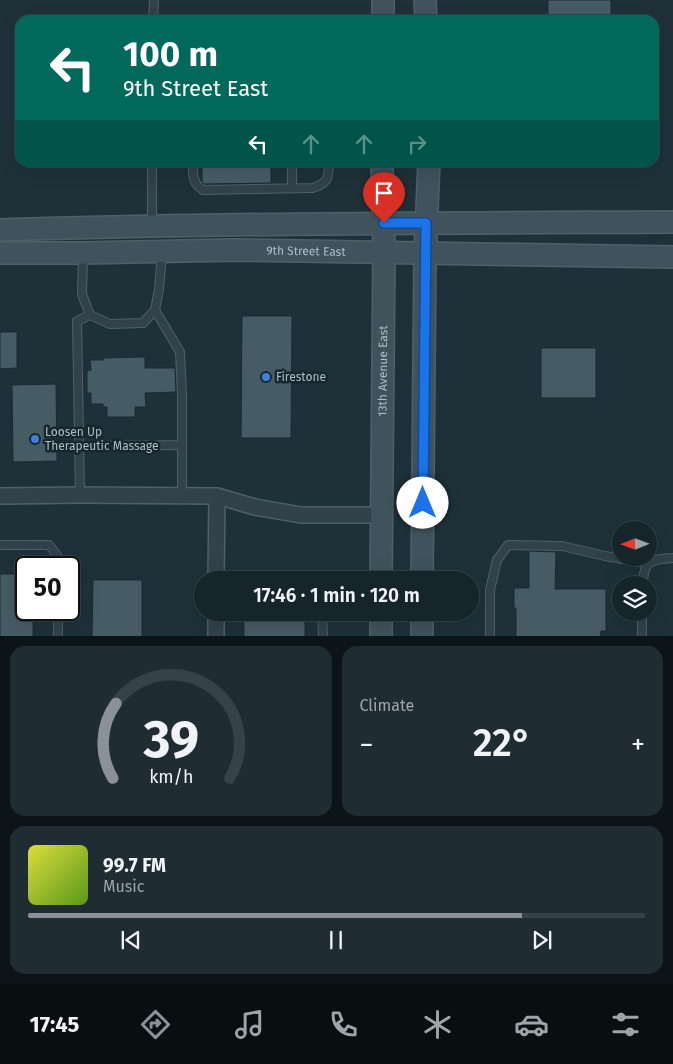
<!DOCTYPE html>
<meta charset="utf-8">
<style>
:root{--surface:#16252b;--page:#1f2d33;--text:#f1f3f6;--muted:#9ea5a9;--line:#354247;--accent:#8c9099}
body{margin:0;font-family:"Fira Sans",sans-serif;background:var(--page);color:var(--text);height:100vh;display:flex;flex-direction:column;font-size:19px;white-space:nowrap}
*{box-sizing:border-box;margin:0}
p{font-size:16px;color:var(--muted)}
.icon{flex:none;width:28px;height:28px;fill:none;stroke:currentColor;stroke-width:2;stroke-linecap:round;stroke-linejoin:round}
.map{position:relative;height:636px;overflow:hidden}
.sheet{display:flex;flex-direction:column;gap:10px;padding:10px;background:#0c1418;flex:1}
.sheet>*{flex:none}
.hud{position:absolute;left:15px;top:15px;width:644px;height:152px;border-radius:15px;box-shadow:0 5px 20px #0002,0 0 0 1px var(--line);background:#00695c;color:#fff;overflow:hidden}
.needle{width:32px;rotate:269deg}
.controls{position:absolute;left:612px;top:521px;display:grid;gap:10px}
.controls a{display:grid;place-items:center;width:45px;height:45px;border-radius:50%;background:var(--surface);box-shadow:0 5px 20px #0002,0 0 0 1px var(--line);font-size:25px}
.speed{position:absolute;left:15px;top:556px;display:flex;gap:10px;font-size:25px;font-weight:700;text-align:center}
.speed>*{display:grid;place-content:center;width:65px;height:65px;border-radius:50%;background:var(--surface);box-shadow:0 5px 20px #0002,0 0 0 1px var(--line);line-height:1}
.speed .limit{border:2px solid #111;border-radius:8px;background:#fff;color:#111}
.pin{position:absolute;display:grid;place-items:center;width:42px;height:42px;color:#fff;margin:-51px -21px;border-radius:50% 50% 50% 0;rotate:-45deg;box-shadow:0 0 5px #0007}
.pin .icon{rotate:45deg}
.me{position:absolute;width:55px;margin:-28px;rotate:0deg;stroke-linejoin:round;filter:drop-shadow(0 0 4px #0008)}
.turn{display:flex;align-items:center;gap:18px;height:105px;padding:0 25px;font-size:22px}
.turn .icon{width:65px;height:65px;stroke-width:2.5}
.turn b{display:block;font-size:35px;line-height:42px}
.lanes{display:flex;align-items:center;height:48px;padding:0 25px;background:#0003;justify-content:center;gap:25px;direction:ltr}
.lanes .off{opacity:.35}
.big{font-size:38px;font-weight:600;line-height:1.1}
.sheet .tile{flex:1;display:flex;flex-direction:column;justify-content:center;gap:8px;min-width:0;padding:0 18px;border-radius:15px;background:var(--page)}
.sheet .dial{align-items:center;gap:0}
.dial svg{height:130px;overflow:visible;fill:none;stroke:var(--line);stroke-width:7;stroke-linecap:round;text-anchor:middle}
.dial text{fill:var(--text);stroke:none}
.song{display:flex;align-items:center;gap:15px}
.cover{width:60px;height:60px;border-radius:8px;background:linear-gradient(135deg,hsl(60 70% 55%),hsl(90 70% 35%))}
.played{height:5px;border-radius:2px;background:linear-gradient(90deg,var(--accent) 80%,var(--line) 80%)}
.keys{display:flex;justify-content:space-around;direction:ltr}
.heat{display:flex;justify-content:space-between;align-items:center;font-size:28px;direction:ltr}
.sheet .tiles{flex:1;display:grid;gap:10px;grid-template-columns:1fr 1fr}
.tile:last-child{grid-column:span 2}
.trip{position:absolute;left:194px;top:571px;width:285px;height:50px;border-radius:25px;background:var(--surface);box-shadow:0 5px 20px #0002,0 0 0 1px var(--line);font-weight:600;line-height:50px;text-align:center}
.dock{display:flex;height:80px;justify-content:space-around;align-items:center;background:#090f11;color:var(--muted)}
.dock .icon{width:35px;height:35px}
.dock .current{color:var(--accent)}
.dock b{font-size:22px;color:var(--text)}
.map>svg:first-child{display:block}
.building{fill:#465c65;stroke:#1a2930}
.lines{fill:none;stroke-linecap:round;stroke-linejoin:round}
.lane-casing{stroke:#506067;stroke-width:10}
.street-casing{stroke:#506067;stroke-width:18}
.secondary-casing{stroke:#506067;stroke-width:24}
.lane{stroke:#32424a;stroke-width:8}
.street{stroke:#32424a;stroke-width:15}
.secondary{stroke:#40535d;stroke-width:21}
.route-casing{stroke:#114b97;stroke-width:12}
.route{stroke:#1a73e8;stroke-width:9}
.shop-dot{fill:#3f7fe0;stroke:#18272e;stroke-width:2}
.labels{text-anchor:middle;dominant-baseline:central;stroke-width:5;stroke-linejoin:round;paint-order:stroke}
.street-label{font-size:12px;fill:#acbdc6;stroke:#18272e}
.poi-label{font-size:12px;fill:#acbdc6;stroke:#18272e;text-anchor:start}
</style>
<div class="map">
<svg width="673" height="637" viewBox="0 0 673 637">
<rect width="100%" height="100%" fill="#1e3139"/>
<path class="building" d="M 548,0 L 611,0 L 611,20 L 548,20 Z
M 202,162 L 271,162 L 271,183 L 204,184 L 202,182 Z
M 242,316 L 292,316 L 291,438 L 241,438 Z
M 0,332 L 17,332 L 17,368 L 0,369 Z
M 541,348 L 596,348 L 596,398 L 541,398 Z
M 145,357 L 145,368 L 175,368 L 176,392 L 145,393 L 146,407 L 135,407 L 135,417 L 107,417 L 107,407 L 103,407 L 103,404 L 91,404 L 91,393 L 87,393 L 87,371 L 91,370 L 90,360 L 103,360 L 103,358 Z
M 56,384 L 57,461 L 13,462 L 12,385 Z
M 529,551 L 556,552 L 555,589 L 606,589 L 606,631 L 601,631 L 600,637 L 516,637 L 516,608 L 514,608 L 514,588 L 529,588 Z
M 0,574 L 26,574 L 26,610 L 33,610 L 33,637 L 0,637 Z
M 93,580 L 142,580 L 142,637 L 92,637 Z
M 244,612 L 305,612 L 305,637 L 244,637 Z"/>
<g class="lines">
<g class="lane-casing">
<path id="lane" d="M 153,20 L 154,0
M 193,162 C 193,175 192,183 203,190 L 313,188 C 328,183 329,178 329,162
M 292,162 L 292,188
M 152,225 L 152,162
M 83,255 L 82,294 L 90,315 L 110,324 L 143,323 L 155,310 L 159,289 L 162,254
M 155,310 L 180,352 L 182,395 L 182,496
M 79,446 L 182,445
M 80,495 L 77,321 L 90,315
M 0,545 L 49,545 L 57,555 L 57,568
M 216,575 L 287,580
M 643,585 C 643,561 651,559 673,558
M 58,610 L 58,637
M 322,612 L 323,637
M 490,637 L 490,590 L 497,560 L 508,545 L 562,546 L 605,556 L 648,563
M 642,637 L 642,612"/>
</g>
<g class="street-casing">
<path id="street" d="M 0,496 L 80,495 L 217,496 L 255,507 L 301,515 L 382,515
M 216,580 L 217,496
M 216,637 L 216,612"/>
</g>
<g class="secondary-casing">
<g id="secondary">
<path d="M 425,0 L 426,20"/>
<path d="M 383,20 L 383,0"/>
<path d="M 0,230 C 224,223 449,223 673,222"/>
<path id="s1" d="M 0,253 L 83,253 L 233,250 L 673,257"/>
<path id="s2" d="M 381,580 L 384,253 L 382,162"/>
<path d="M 422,580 L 425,254 L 429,162"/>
<path d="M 381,637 L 381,612"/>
<path d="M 422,637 L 422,612"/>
</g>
</g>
<use href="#lane" class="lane"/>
<use href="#street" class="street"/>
<use href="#secondary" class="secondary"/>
</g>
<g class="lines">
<g class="route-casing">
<path id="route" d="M 384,223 L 426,223 L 423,503"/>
</g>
<use href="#route" class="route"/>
</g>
<g class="shop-dot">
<circle cx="266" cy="377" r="5"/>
<circle cx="35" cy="439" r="5"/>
</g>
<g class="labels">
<g class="street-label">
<text stroke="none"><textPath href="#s1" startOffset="306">9th Street East</textPath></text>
<text stroke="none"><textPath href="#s2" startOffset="209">13th Avenue East</textPath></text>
</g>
<g class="poi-label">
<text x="276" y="377">Firestone</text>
<text x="45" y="432">Loosen Up<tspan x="45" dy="14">Therapeutic Massage</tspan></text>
</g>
</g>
</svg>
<div class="controls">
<a><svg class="needle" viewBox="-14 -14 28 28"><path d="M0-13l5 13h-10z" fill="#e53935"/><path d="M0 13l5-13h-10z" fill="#9ea5a9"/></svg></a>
<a><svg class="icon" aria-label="layers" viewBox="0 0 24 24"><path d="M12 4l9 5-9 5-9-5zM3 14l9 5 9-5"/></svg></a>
</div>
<div class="speed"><div class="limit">50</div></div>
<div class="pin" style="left:384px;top:223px;background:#d93025"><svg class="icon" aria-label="arrive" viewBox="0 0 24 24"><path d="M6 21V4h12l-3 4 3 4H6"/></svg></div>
<svg class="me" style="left:423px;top:503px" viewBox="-20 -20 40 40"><circle r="19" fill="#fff"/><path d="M0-13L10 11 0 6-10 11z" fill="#1a73e8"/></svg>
<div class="trip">17:46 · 1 min · 120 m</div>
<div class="hud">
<div class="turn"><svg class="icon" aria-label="left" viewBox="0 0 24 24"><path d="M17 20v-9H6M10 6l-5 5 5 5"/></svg><div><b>100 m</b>9th Street East</div></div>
<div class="lanes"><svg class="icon" aria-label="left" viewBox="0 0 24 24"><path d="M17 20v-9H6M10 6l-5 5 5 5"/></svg><svg class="icon off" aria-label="ahead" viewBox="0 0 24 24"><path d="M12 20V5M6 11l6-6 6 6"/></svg><svg class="icon off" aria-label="ahead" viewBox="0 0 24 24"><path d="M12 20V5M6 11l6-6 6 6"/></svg><svg class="icon off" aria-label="right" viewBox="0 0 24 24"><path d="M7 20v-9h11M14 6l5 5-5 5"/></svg></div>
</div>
</div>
<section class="sheet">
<div class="tiles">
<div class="tile dial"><svg viewBox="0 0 100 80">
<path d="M14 69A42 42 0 1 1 86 69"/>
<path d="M14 69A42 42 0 0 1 16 23" stroke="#8c9099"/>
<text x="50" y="56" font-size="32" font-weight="700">39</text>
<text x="50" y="72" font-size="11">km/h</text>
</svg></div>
<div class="tile"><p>Climate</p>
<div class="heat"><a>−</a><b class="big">22°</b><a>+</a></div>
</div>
<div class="tile">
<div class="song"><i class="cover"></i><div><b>99.7 FM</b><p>Music</p></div></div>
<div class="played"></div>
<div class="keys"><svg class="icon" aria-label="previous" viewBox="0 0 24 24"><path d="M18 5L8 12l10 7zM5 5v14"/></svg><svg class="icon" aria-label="pause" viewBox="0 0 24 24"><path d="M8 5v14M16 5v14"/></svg><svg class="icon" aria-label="next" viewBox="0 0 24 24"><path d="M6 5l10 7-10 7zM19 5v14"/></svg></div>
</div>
</div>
</section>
<nav class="dock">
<b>17:45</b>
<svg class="icon current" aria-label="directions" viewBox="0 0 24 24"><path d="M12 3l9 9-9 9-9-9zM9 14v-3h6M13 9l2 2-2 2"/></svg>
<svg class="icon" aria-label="music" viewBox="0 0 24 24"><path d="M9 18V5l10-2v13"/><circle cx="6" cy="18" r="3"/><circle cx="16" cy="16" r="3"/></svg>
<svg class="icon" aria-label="phone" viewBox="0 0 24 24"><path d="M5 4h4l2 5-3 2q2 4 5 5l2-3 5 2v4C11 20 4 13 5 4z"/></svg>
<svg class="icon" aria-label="climate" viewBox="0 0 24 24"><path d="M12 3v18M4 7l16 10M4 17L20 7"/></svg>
<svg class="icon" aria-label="car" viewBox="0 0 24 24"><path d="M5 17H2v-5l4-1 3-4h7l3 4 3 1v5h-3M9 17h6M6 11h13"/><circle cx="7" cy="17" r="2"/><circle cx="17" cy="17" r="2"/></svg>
<svg class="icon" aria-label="filters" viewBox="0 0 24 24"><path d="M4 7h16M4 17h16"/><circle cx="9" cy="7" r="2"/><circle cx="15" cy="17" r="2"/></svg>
</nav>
